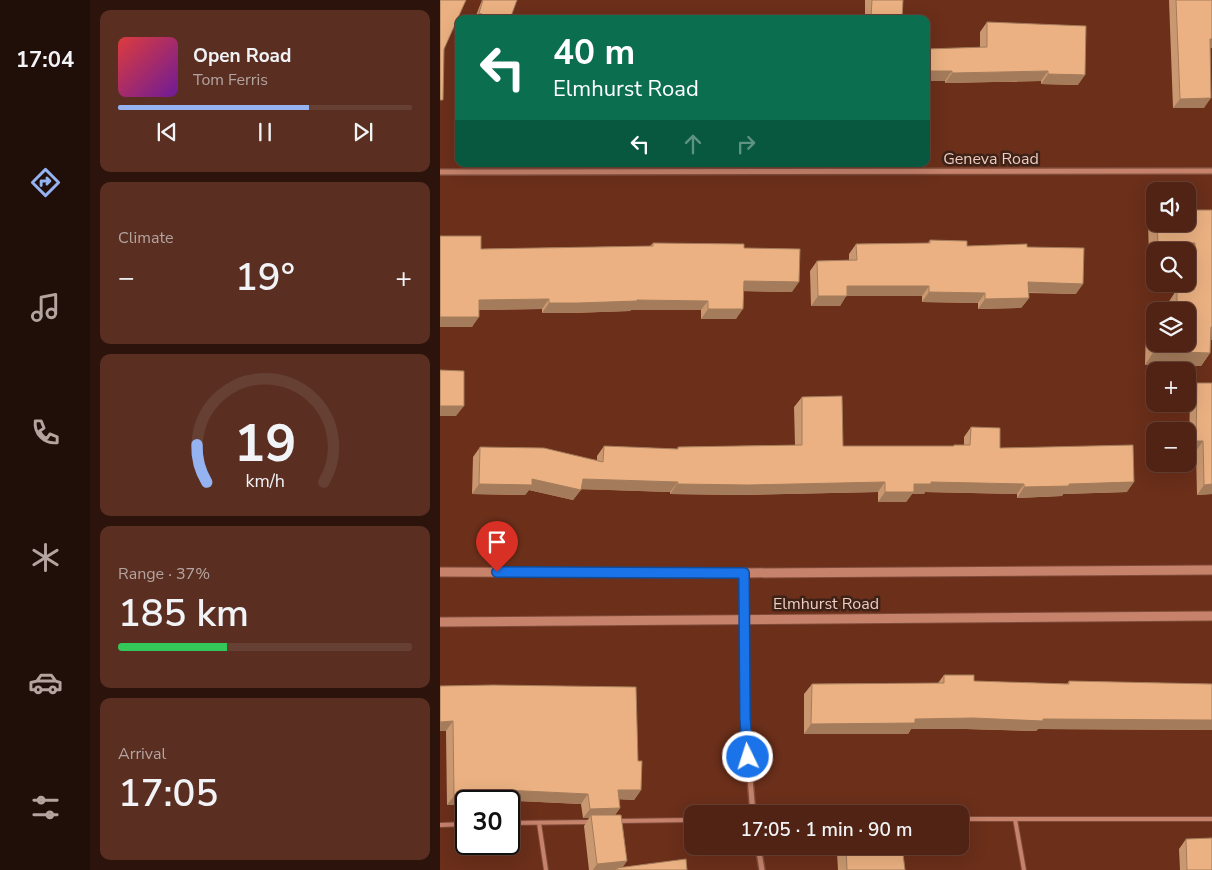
<!DOCTYPE html>
<meta charset="utf-8">
<style>
:root{--surface:#502314;--page:#5a2f22;--text:#f1f3f6;--muted:#b4a4a0;--line:#674034;--accent:#95b2f1}
body{margin:0;font-family:"Nunito Sans",sans-serif;background:var(--page);color:var(--text);height:100vh;display:flex;flex-direction:column;font-size:19px;white-space:nowrap}
*{box-sizing:border-box;margin:0}
p{font-size:16px;color:var(--muted)}
.icon{flex:none;width:28px;height:28px;fill:none;stroke:currentColor;stroke-width:2;stroke-linecap:round;stroke-linejoin:round}
.map{position:relative;flex:1;overflow:hidden}
.panel{display:flex;flex-direction:column;gap:10px;padding:10px;background:#2c130b;width:350px}
.panel>*{flex:none}
.banner{position:absolute;left:15px;top:15px;width:475px;height:152px;border-radius:10px;box-shadow:0 5px 20px #0002,0 0 0 1px var(--line);background:#0b6e4f;color:#fff;overflow:hidden}
.controls{position:absolute;left:706px;top:182px;display:grid;gap:10px}
.controls a{display:grid;place-items:center;width:50px;height:50px;border-radius:10px;background:var(--surface);box-shadow:0 5px 20px #0002,0 0 0 1px var(--line);font-size:25px}
.speed{position:absolute;left:15px;top:790px;display:flex;gap:10px;font-size:25px;font-weight:700;text-align:center}
.speed>*{display:grid;place-content:center;width:65px;height:65px;border-radius:50%;background:var(--surface);box-shadow:0 5px 20px #0002,0 0 0 1px var(--line);line-height:1}
.speed .limit{border:2px solid #111;border-radius:8px;background:#fff;color:#111}
.pin{position:absolute;display:grid;place-items:center;width:42px;height:42px;color:#fff;margin:-51px -21px;border-radius:50% 50% 50% 0;rotate:-45deg;box-shadow:0 0 5px #0007}
.pin .icon{rotate:45deg}
.me{position:absolute;width:55px;margin:-28px;rotate:356deg;stroke-linejoin:round;filter:drop-shadow(0 0 4px #0008)}
.turn{display:flex;align-items:center;gap:18px;height:105px;padding:0 15px;font-size:22px}
.turn .icon{width:65px;height:65px;stroke-width:2.5}
.turn b{display:block;font-size:35px;line-height:42px}
.lanes{display:flex;align-items:center;height:48px;padding:0 15px;background:#0003;justify-content:center;gap:25px;direction:ltr}
.lanes .off{opacity:.35}
.big{font-size:38px;font-weight:600;line-height:1.1}
.panel .tile{flex:1;display:flex;flex-direction:column;justify-content:center;gap:8px;min-width:0;padding:0 18px;border-radius:10px;background:var(--page)}
.panel .dial{align-items:center;gap:0}
.dial svg{height:130px;overflow:visible;fill:none;stroke:var(--line);stroke-width:7;stroke-linecap:round;text-anchor:middle}
.dial text{fill:var(--text);stroke:none}
.song{display:flex;align-items:center;gap:15px}
.cover{width:60px;height:60px;border-radius:8px;background:linear-gradient(135deg,hsl(0 70% 55%),hsl(280 70% 35%))}
.played{height:5px;border-radius:2px;background:linear-gradient(90deg,var(--accent) 65%,var(--line) 65%)}
.keys{display:flex;justify-content:space-around;direction:ltr}
.heat{display:flex;justify-content:space-between;align-items:center;font-size:28px;direction:ltr}
.charge{height:8px;border-radius:4px;background:linear-gradient(90deg,#34c759 37%,var(--line) 0)}
.trip{position:absolute;left:244px;top:805px;width:285px;height:50px;border-radius:10px;background:var(--surface);box-shadow:0 5px 20px #0002,0 0 0 1px var(--line);font-weight:600;line-height:50px;text-align:center}
main{display:flex;flex:1;min-height:0}
.menu{display:flex;flex-direction:column;width:90px;justify-content:space-around;align-items:center;background:#200e08;color:var(--muted)}
.menu .icon{width:35px;height:35px}
.menu .selected{color:var(--accent)}
.menu b{font-size:22px;color:var(--text)}
.map>svg:first-child{display:block}
.lines{fill:none;stroke-linecap:round;stroke-linejoin:round}
.service-casing{stroke:#7e4b39;stroke-width:6}
.minor-casing{stroke:#7e4b39;stroke-width:8}
.tertiary-casing{stroke:#7e4b39;stroke-width:11}
.service{stroke:#c6826b;stroke-width:4}
.minor{stroke:#c6826b;stroke-width:5}
.tertiary{stroke:#c6826b;stroke-width:9}
.wall{fill:#ca9870}
.shaded-wall{fill:#a47c5b}
.building{fill:#ebb182;stroke:#a47c5b;fill-rule:evenodd}
.route-casing{stroke:#114b97;stroke-width:12}
.route{stroke:#1a73e8;stroke-width:9}
.labels{text-anchor:middle;dominant-baseline:central;stroke-width:5;stroke-linejoin:round;paint-order:stroke}
.street-label{font-size:16px;fill:#f0cbbe;stroke:#3d2218}
</style>
<main>
<nav class="menu">
<b>17:04</b>
<svg class="icon selected" aria-label="directions" viewBox="0 0 24 24"><path d="M12 3l9 9-9 9-9-9zM9 14v-3h6M13 9l2 2-2 2"/></svg>
<svg class="icon" aria-label="music" viewBox="0 0 24 24"><path d="M9 18V5l10-2v13"/><circle cx="6" cy="18" r="3"/><circle cx="16" cy="16" r="3"/></svg>
<svg class="icon" aria-label="phone" viewBox="0 0 24 24"><path d="M5 4h4l2 5-3 2q2 4 5 5l2-3 5 2v4C11 20 4 13 5 4z"/></svg>
<svg class="icon" aria-label="climate" viewBox="0 0 24 24"><path d="M12 3v18M4 7l16 10M4 17L20 7"/></svg>
<svg class="icon" aria-label="car" viewBox="0 0 24 24"><path d="M5 17H2v-5l4-1 3-4h7l3 4 3 1v5h-3M9 17h6M6 11h13"/><circle cx="7" cy="17" r="2"/><circle cx="17" cy="17" r="2"/></svg>
<svg class="icon" aria-label="filters" viewBox="0 0 24 24"><path d="M4 7h16M4 17h16"/><circle cx="9" cy="7" r="2"/><circle cx="15" cy="17" r="2"/></svg>
</nav>
<section class="panel">
<div class="tile">
<div class="song"><i class="cover"></i><div><b>Open Road</b><p>Tom Ferris</p></div></div>
<div class="played"></div>
<div class="keys"><svg class="icon" aria-label="previous" viewBox="0 0 24 24"><path d="M18 5L8 12l10 7zM5 5v14"/></svg><svg class="icon" aria-label="pause" viewBox="0 0 24 24"><path d="M8 5v14M16 5v14"/></svg><svg class="icon" aria-label="next" viewBox="0 0 24 24"><path d="M6 5l10 7-10 7zM19 5v14"/></svg></div>
</div>
<div class="tile"><p>Climate</p>
<div class="heat"><a>−</a><b class="big">19°</b><a>+</a></div>
</div>
<div class="tile dial"><svg viewBox="0 0 100 80">
<path d="M14 69A42 42 0 1 1 86 69"/>
<path d="M14 69A42 42 0 0 1 8 46" stroke="#95b2f1"/>
<text x="50" y="56" font-size="32" font-weight="700">19</text>
<text x="50" y="72" font-size="11">km/h</text>
</svg></div>
<div class="tile"><p>Range · 37%</p><b class="big">185 km</b><div class="charge"></div></div>
<div class="tile"><p>Arrival</p><b class="big">17:05</b></div>
</section>
<div class="map">
<svg width="772" height="870" viewBox="0 0 772 870">
<rect width="100%" height="100%" fill="#6b2f1a"/>
<g class="lines">
<g class="service-casing">
<path id="service" d="M 520,819 L 772,819
M 575,819 L 584,870
M 177,821 L 252,820
M 69,823 L 150,822
M 99,823 L 106,870
M 0,825 L 26,824"/>
</g>
<g class="minor-casing">
<path id="minor" d="M 0,172 L 772,171
M 304,573 L 305,718 L 313,814
M 318,846 L 322,870"/>
</g>
<g class="tertiary-casing">
<path id="tertiary" d="M 0,572 L 304,573 L 772,570
M 0,622 L 772,616"/>
</g>
<use href="#service" class="service"/>
<use href="#minor" class="minor"/>
<use href="#tertiary" class="tertiary"/>
</g>
<path class="wall" d="M 42,0 L 77,0 L 35,18 Z
M 425,0 L 463,0 L 462,19 L 384,19 L 385,17 L 425,17 Z
M 729,0 L 772,0 L 770,49 L 764,108 L 733,108 Z
M 547,22 L 638,85 L 601,84 L 601,81 L 505,83 L 505,81 L 486,81 L 540,47 L 540,32 Z
M 772,210 L 770,353 L 761,366 L 705,365 L 706,322 L 715,309 L 728,309 L 728,303 L 737,289 L 745,290 L 745,284 L 748,284 L 748,251 L 709,256 L 708,223 L 715,213 L 715,224 L 748,224 Z
M 0,236 L 41,249 L 210,246 L 213,243 L 304,248 L 352,292 L 303,291 L 296,319 L 261,319 L 261,310 L 191,310 L 190,311 L 131,313 L 102,313 L 102,309 L 39,310 L 32,327 L 0,327 Z
M 490,240 L 527,246 L 587,247 L 636,294 L 588,293 L 589,298 L 581,308 L 538,309 L 538,303 L 482,302 L 482,296 L 406,296 L 400,306 L 371,306 L 370,271 L 377,261 L 409,260 L 409,254 L 416,244 L 488,243 Z
M 757,383 L 772,383 L 772,494 L 757,495 L 756,451 L 749,451 L 750,393 Z
M 362,397 L 403,446 L 513,446 L 514,445 L 524,445 L 524,437 L 531,427 L 560,448 L 687,492 L 623,494 L 622,496 L 577,498 L 577,494 L 485,492 L 484,494 L 472,494 L 466,502 L 438,502 L 438,492 L 301,495 L 230,494 L 230,492 L 141,489 L 133,500 L 89,490 L 85,495 L 32,494 L 33,457 L 40,447 L 157,460 L 157,456 L 164,446 L 237,449 L 238,447 L 355,445 L 354,407 Z
M 504,675 L 534,681 L 627,684 L 629,681 L 772,684 L 772,730 L 598,729 L 596,731 L 526,729 L 471,729 L 468,734 L 364,734 L 364,694 L 372,684 L 498,683 Z
M 0,686 L 198,761 L 201,790 L 194,800 L 179,799 L 180,808 L 175,815 L 183,867 L 247,870 L 149,870 L 144,826 L 149,818 L 143,818 L 141,804 L 60,800 L 7,805 L 6,731 L 0,731 Z
M 746,839 L 772,870 L 740,870 L 739,849 Z
M 401,846 L 406,846 L 465,870 L 398,870 L 397,853 Z"/>
<path class="shaded-wall" d="M 39,13 L 54,19 L 35,18 Z
M 770,39 L 772,39 L 772,48 L 763,49 Z
M 486,71 L 512,71 L 505,81 L 486,81 Z
M 608,71 L 601,81 L 505,83 L 512,73 Z
M 608,74 L 645,75 L 638,85 L 601,84 Z
M 771,98 L 764,108 L 733,108 L 740,99 Z
M 718,243 L 755,243 L 748,253 L 748,251 L 715,251 L 715,256 L 709,256 Z
M 304,281 L 359,282 L 352,292 L 297,291 Z
M 588,282 L 643,284 L 636,294 L 581,292 Z
M 407,286 L 489,286 L 482,296 L 406,296 L 400,306 L 371,306 L 378,296 Z
M 489,292 L 545,293 L 538,303 L 482,302 Z
M 589,298 L 581,308 L 538,309 L 545,299 Z
M 109,299 L 102,309 L 32,310 L 39,300 Z
M 197,300 L 268,301 L 261,310 L 191,310 L 190,311 L 131,313 L 102,313 L 109,303 Z
M 268,309 L 303,309 L 296,319 L 261,319 Z
M 0,317 L 39,317 L 32,327 L 0,327 Z
M 771,327 L 772,327 L 772,340 L 762,340 Z
M 714,351 L 770,353 L 761,366 L 705,365 Z
M 0,406 L 24,406 L 16,416 L 0,416 Z
M 756,441 L 763,441 L 756,451 L 749,451 Z
M 92,479 L 141,490 L 133,500 L 89,490 L 85,495 L 32,494 L 39,484 Z
M 143,479 L 238,482 L 230,492 L 136,489 Z
M 445,482 L 438,492 L 301,495 L 230,494 L 237,484 Z
M 491,482 L 584,484 L 577,494 L 485,492 L 484,494 L 472,494 L 466,502 L 438,502 L 445,492 L 474,484 Z
M 694,482 L 687,492 L 623,494 L 622,496 L 577,498 L 584,487 L 629,484 Z
M 772,484 L 772,494 L 757,495 L 764,485 Z
M 533,718 L 772,720 L 772,730 L 598,729 L 596,731 L 526,729 L 471,729 L 468,734 L 364,734 L 371,724 L 475,719 Z
M 13,721 L 6,731 L 0,731 L 0,722 Z
M 63,790 L 148,794 L 141,804 L 60,800 L 59,801 L 26,801 L 26,805 L 7,805 L 14,796 Z
M 178,790 L 201,790 L 194,800 L 171,799 Z
M 180,808 L 173,818 L 151,815 L 149,818 L 143,818 L 150,809 Z
M 187,861 L 181,870 L 177,868 L 176,870 L 153,870 L 157,864 Z"/>
<path class="building" d="M 0,0 L 26,0 L 4,49 L 3,100 L 0,100 Z
M 43,0 L 77,0 L 70,19 L 54,19 L 39,13 Z
M 432,0 L 463,0 L 462,19 L 385,19 L 385,17 L 431,17 Z
M 736,0 L 772,0 L 772,39 L 770,39 L 771,98 L 740,99 Z
M 224,17 L 262,19 L 224,19 Z
M 547,22 L 646,26 L 645,75 L 608,74 L 608,71 L 512,73 L 512,71 L 486,71 L 486,49 L 547,47 Z
M 748,210 L 772,210 L 772,327 L 771,327 L 770,353 L 714,351 L 715,309 L 737,309 L 737,289 L 754,290 L 755,243 L 718,243 L 717,224 L 748,224 ZM 715,311 L 748,311 L 748,344 L 715,344 Z
M 0,236 L 41,236 L 41,249 L 213,246 L 213,243 L 304,244 L 304,248 L 360,249 L 359,282 L 304,281 L 303,309 L 268,309 L 268,301 L 197,300 L 197,301 L 138,303 L 109,303 L 109,299 L 39,300 L 39,317 L 0,317 Z
M 490,240 L 527,241 L 527,246 L 587,244 L 587,247 L 644,248 L 643,284 L 588,282 L 589,298 L 545,299 L 545,293 L 489,292 L 489,286 L 407,286 L 407,296 L 378,296 L 377,261 L 417,260 L 416,244 L 490,243 Z
M 0,370 L 24,371 L 24,406 L 0,406 Z
M 757,383 L 772,383 L 772,484 L 764,485 L 763,441 L 756,441 Z
M 402,396 L 403,446 L 514,446 L 514,445 L 530,445 L 531,427 L 560,428 L 560,448 L 693,445 L 694,482 L 629,484 L 629,486 L 584,487 L 584,484 L 491,482 L 491,484 L 474,484 L 474,492 L 445,492 L 445,482 L 308,485 L 237,484 L 238,482 L 143,479 L 141,490 L 92,479 L 92,485 L 39,484 L 40,447 L 104,448 L 163,462 L 164,446 L 238,449 L 238,447 L 362,445 L 362,397 Z
M 504,675 L 534,675 L 534,681 L 629,684 L 629,681 L 772,684 L 772,720 L 603,719 L 603,721 L 533,718 L 475,719 L 475,723 L 371,724 L 372,684 L 504,683 Z
M 53,685 L 196,687 L 198,761 L 202,761 L 201,790 L 178,790 L 180,808 L 150,809 L 148,794 L 63,790 L 63,795 L 14,796 L 13,721 L 0,722 L 0,686 Z
M 151,815 L 181,815 L 187,861 L 157,864 Z
M 772,838 L 772,870 L 747,870 L 746,839 Z
M 406,846 L 462,846 L 465,870 L 407,870 Z
M 246,859 L 247,870 L 178,870 L 177,868 Z"/>
<g class="lines">
<g class="route-casing">
<path id="route" d="M 57,572 L 304,573 L 305,718 L 308,757"/>
</g>
<use href="#route" class="route"/>
</g>
<g class="labels">
<g class="street-label">
<text x="551" y="159">Geneva Road</text>
<text x="386" y="604">Elmhurst Road</text>
</g>
</g>
</svg>
<div class="controls">
<a><svg class="icon" aria-label="sound" viewBox="0 0 24 24"><path d="M4 9h4l5-4v14l-5-4H4zM17 9q2 3 0 6"/></svg></a>
<a><svg class="icon" aria-label="search" viewBox="0 0 24 24"><circle cx="10" cy="10" r="6"/><path d="M15 15l6 6"/></svg></a>
<a><svg class="icon" aria-label="layers" viewBox="0 0 24 24"><path d="M12 4l9 5-9 5-9-5zM3 14l9 5 9-5"/></svg></a>
<a>+</a>
<a>−</a>
</div>
<div class="speed"><div class="limit">30</div></div>
<div class="pin" style="left:57px;top:572px;background:#d93025"><svg class="icon" aria-label="arrive" viewBox="0 0 24 24"><path d="M6 21V4h12l-3 4 3 4H6"/></svg></div>
<svg class="me" style="left:308px;top:757px" viewBox="-20 -20 40 40"><circle r="17" fill="#1a73e8" stroke="#fff" stroke-width="3"/><path d="M0-11L8 9 0 5-8 9z" fill="#fff"/></svg>
<div class="trip">17:05 · 1 min · 90 m</div>
<div class="banner">
<div class="turn"><svg class="icon" aria-label="left" viewBox="0 0 24 24"><path d="M17 20v-9H6M10 6l-5 5 5 5"/></svg><div><b>40 m</b>Elmhurst Road</div></div>
<div class="lanes"><svg class="icon" aria-label="left" viewBox="0 0 24 24"><path d="M17 20v-9H6M10 6l-5 5 5 5"/></svg><svg class="icon off" aria-label="ahead" viewBox="0 0 24 24"><path d="M12 20V5M6 11l6-6 6 6"/></svg><svg class="icon off" aria-label="right" viewBox="0 0 24 24"><path d="M7 20v-9h11M14 6l5 5-5 5"/></svg></div>
</div>
</div>
</main>
